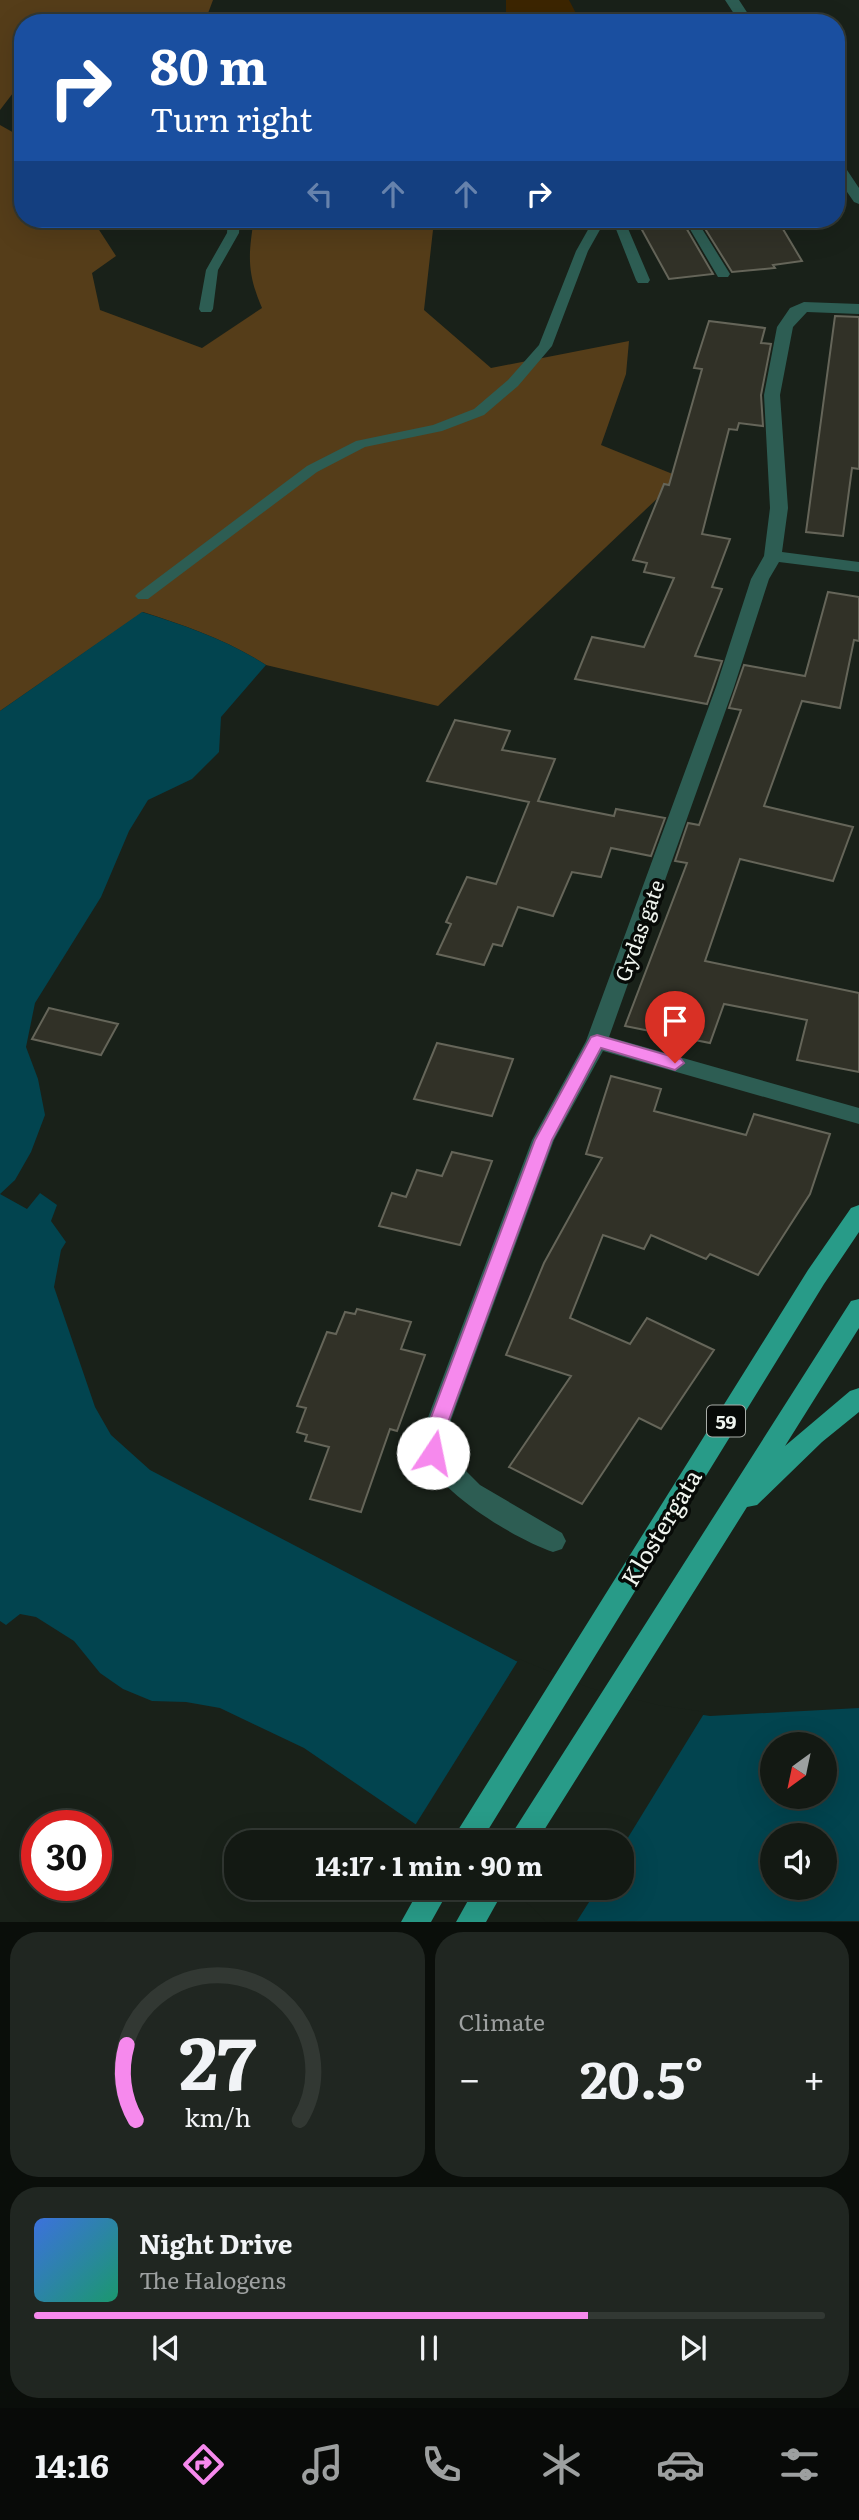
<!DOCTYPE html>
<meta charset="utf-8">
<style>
:root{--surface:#131913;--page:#202621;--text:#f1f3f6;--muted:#9da0a0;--line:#323833;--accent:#f689ed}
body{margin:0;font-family:Literata,serif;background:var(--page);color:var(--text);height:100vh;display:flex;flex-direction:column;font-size:26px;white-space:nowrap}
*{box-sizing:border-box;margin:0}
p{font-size:23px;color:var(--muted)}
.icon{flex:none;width:38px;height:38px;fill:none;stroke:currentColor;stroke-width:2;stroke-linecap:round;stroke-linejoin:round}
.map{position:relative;height:1922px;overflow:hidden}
.panel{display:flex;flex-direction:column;gap:10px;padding:10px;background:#0a0e0a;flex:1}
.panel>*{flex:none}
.hud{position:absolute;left:14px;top:14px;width:831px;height:214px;border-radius:28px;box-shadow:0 7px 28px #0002,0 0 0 2px var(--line);background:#1a4fa0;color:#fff;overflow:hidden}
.needle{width:46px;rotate:213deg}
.fabs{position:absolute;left:760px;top:1732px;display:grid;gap:14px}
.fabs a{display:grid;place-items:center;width:77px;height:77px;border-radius:50%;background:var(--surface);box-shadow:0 7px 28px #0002,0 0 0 2px var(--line);font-size:35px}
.speed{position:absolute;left:21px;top:1810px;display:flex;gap:14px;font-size:35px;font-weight:700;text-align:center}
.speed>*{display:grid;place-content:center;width:91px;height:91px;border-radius:50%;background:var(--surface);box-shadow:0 7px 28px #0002,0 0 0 2px var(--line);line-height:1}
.speed .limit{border:10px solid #d22;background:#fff;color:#111}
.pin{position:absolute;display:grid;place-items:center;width:60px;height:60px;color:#fff;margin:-72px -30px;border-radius:50% 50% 50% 0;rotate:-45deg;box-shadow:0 0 7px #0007}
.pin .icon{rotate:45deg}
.me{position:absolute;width:77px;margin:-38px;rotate:11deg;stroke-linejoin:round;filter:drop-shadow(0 0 5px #0008)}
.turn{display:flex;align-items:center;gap:24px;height:147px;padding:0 21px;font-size:32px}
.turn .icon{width:91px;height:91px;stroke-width:2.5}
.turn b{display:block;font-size:49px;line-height:60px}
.lanes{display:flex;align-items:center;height:66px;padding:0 21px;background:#0003;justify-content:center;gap:35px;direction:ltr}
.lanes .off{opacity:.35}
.big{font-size:52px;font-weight:700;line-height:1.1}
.panel .widget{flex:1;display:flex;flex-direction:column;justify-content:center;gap:10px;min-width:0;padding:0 24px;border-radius:28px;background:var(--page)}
.panel .dial{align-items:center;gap:0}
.dial svg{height:182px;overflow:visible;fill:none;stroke:var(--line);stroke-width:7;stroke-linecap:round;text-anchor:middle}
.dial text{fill:var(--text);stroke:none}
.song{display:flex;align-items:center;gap:21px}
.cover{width:84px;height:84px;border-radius:10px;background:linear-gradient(135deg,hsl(220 70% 55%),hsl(160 70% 35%))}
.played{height:7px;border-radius:4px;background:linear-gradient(90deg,var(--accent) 70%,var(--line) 70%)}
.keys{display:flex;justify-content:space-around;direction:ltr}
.heat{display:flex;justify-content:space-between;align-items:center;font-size:38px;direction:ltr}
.panel .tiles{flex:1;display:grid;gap:10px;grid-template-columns:1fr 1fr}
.widget:last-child{grid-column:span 2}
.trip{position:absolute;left:224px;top:1830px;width:410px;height:70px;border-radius:28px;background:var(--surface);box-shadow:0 7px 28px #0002,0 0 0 2px var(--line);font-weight:700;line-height:70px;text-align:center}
.menu{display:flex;height:112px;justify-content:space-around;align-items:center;background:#080a08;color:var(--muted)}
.menu .icon{width:49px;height:49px}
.menu .selected{color:var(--accent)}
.menu b{font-size:32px;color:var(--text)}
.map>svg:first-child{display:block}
.green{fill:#3c2500}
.forest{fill:#553d19}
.water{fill:#02444f;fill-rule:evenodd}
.pier{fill:#192119}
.building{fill:#313127;stroke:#656559;stroke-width:2}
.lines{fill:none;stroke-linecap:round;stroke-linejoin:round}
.service{fill:#2d5d53;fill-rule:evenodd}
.minor{fill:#2d5d53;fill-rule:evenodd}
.tertiary{fill:#2d5d53;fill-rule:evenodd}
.primary{fill:#289b88;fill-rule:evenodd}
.route{fill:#f689ed;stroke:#a0599a;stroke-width:2}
.labels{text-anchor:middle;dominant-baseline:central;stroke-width:7;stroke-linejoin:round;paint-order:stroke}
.shield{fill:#070a07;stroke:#aaaea9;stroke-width:2}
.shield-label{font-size:19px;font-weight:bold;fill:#f0f5ef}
.street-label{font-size:21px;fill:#f0f5ef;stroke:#070a07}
.near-street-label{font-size:24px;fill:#f0f5ef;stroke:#070a07}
</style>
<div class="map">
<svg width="859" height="1922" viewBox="0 0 859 1922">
<rect width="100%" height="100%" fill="#192119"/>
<path class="green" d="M 506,0 L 569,0 L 581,23 L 506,23 Z"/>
<path class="forest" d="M 0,0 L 213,0 L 207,16 L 208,23 L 23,23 L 23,80 L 0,110 Z
M 0,125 L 23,138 L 23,219 L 92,219 L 116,256 L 92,273 L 100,310 L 202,348 L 262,308 C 247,273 248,256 254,219 L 429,219 L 434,221 L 424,310 L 491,368 L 629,341 L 626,374 L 601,445 L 680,477 L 438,706 L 266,665 C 227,640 186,626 143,612 L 0,711 Z"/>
<path class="water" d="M 142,612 C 186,626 227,640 266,665 L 221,717 L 219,752 L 192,779 L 148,800 L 129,831 L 101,897 L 35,1003 L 26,1047 L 38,1079 L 45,1115 L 31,1152 L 15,1180 L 0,1194 L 0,711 Z
M 40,1193 L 57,1205 L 51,1221 L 66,1242 L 61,1250 L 54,1287 L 95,1407 L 111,1435 L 150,1470 L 516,1661 L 589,1691 L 657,1708 L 710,1716 L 859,1708 L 859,1921 L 550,1921 L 510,1888 L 621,1888 L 621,1843 L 443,1843 L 304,1748 L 220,1708 L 186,1702 L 152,1701 L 123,1689 L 100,1673 L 74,1641 L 36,1617 L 20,1614 L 6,1625 L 0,1621 L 0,1194 L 27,1209 ZM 772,1745 L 824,1745 L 824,1797 L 772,1797 ZM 772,1836 L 824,1836 L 824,1888 L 772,1888 Z"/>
<path class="pier" d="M 519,1659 L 590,1688 L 658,1705 L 705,1712 L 621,1849 L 621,1843 L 437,1843 L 414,1827 Z
M 507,1888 L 598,1888 L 577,1921 L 546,1922 L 533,1908 Z"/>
<path class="building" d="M 636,219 L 681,219 L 713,274 L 669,279 Z
M 699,219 L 777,219 L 802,261 L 773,265 L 775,268 L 732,272 Z
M 835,316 L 859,317 L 859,469 L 852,468 L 843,536 L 806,532 Z
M 709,321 L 765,328 L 761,343 L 771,344 L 761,395 L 763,426 L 739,423 L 737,430 L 729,429 L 702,534 L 730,539 L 712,587 L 722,589 L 695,656 L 722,661 L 707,704 L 575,679 L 592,637 L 644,647 L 674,578 L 644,572 L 647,563 L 633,560 L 664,484 L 669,485 L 702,369 L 694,368 Z
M 828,592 L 859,597 L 859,641 L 854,640 L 840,708 L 802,701 L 764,806 L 853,827 L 833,881 L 740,859 L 705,961 L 859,993 L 859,1072 L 797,1060 L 807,1020 L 724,1004 L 710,1043 L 625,1026 L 687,863 L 675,861 L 688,823 L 699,825 L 741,710 L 729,708 L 744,665 L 805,676 Z
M 455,720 L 510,731 L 502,750 L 555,759 L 538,801 L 614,816 L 616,809 L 665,818 L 651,856 L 611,848 L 601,877 L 572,872 L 553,916 L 518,907 L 502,946 L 493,944 L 484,965 L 437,954 L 451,924 L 446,922 L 467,877 L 496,884 L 529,802 L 427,781 Z
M 49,1008 L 118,1024 L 101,1055 L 32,1039 Z
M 437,1043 L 513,1059 L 492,1116 L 414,1099 Z
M 611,1076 L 661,1089 L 654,1111 L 746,1135 L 754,1114 L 830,1134 L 810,1194 L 758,1275 L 710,1254 L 706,1259 L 651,1235 L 644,1249 L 603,1235 L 570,1318 L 630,1344 L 647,1318 L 714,1350 L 661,1429 L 639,1418 L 582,1504 L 509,1467 L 571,1376 L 506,1355 L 544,1263 L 602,1158 L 586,1154 Z
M 452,1152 L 492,1161 L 460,1245 L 379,1226 L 392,1193 L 406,1197 L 417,1170 L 442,1176 Z
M 357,1309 L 411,1322 L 401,1349 L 425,1355 L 397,1431 L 390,1429 L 361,1512 L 310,1499 L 329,1447 L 305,1441 L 307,1435 L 297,1432 L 306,1408 L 297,1406 L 327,1332 L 336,1334 L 345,1312 L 355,1314 Z"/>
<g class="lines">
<path class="service" d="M 330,13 L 336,16 L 327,23 L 312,23 Z
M 228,219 L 240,219 L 239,233 L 218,270 L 213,309 L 211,312 L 201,312 L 199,309 L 206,270 L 227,233 Z
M 594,219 L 606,219 L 588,251 L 552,346 L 518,386 L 484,415 L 442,431 L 365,447 L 317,472 L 148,599 L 138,599 L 135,596 L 138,593 L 307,466 L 356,441 L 433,425 L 474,409 L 508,380 L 539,345 L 576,251 Z
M 612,219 L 624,219 L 650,280 L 648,283 L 638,283 L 636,280 Z
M 684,219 L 696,219 L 730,274 L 728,277 L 718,277 Z"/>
<path class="minor" d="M 249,15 L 263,23 L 244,22 L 244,16 Z
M 804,302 L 859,304 L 859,314 L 807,312 L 793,327 L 780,395 L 788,508 L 782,552 L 859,562 L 859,572 L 779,562 L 769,579 L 734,687 L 609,1037 L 859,1108 L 859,1124 L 603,1051 L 554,1140 L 451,1420 L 446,1451 L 480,1485 L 562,1533 L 566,1541 L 562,1549 L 553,1552 C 511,1537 440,1493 421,1453 L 427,1420 L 532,1140 L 586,1041 L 716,687 L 751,579 L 764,556 L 770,508 L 764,395 L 777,327 L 790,308 Z"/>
<path class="tertiary" d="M 725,0 L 739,0 L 754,23 L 740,23 Z
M 836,160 L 841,161 L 859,188 L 859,204 L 854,202 L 836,176 Z"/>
<path class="primary" d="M 859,1205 L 859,1232 L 824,1284 L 480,1843 L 450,1843 L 808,1270 L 851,1208 Z
M 859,1299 L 859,1328 L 785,1446 L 850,1391 L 859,1388 L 859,1412 L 822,1442 L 757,1505 L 747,1507 L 536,1843 L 506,1843 L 851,1301 Z
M 420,1888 L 450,1888 L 431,1922 L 401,1922 Z
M 475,1888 L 505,1888 L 486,1922 L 456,1922 Z"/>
</g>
<path class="route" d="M 597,1035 L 681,1059 L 684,1063 L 675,1070 L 601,1048 L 552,1140 L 449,1420 L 440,1459 L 433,1461 L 427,1459 L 424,1453 L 430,1420 L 535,1140 L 591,1037 Z"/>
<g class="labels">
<rect class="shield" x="707" y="1405.5" width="38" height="31" rx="5"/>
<g class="shield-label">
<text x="726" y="1421">59</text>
</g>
<g class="street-label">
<text transform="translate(638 930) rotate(-70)">Gydas gate</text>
</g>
<g class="near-street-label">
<text transform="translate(660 1527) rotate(-59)">Klostergata</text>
</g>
</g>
</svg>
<div class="fabs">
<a><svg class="needle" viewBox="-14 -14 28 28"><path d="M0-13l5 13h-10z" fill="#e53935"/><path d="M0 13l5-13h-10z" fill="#9da0a0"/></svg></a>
<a><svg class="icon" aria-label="sound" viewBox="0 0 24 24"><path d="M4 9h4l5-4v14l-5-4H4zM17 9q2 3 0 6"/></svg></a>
</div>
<div class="speed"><div class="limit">30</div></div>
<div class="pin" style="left:675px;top:1063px;background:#d93025"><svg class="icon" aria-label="arrive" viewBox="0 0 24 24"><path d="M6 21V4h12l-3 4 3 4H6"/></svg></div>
<svg class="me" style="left:433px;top:1453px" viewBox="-20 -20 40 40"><circle r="19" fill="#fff"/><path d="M0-13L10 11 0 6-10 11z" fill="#f689ed"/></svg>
<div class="trip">14:17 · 1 min · 90 m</div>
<div class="hud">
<div class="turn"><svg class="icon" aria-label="right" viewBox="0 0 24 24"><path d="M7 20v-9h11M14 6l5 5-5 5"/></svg><div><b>80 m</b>Turn right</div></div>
<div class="lanes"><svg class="icon off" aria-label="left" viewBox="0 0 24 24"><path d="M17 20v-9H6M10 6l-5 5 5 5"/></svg><svg class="icon off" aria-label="ahead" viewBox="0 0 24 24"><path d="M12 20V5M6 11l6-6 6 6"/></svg><svg class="icon off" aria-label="ahead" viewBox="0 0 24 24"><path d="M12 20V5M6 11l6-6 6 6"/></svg><svg class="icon" aria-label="right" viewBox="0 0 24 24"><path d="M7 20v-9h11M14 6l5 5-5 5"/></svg></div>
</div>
</div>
<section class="panel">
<div class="tiles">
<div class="widget dial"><svg viewBox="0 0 100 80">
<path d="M14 69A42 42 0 1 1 86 69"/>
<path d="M14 69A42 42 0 0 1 10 36" stroke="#f689ed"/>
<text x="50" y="56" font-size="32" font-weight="700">27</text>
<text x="50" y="72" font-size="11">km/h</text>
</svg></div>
<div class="widget"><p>Climate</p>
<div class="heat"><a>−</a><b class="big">20.5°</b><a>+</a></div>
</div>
<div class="widget">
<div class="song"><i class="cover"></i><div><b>Night Drive</b><p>The Halogens</p></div></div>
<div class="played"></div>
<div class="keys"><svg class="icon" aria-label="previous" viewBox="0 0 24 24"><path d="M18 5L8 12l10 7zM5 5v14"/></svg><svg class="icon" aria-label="pause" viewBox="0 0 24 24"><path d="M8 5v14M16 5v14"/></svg><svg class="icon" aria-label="next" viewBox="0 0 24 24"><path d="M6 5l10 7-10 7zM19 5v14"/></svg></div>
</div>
</div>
</section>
<nav class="menu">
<b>14:16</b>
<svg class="icon selected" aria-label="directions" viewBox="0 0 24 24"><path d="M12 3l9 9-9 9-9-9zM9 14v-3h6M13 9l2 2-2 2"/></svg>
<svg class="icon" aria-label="music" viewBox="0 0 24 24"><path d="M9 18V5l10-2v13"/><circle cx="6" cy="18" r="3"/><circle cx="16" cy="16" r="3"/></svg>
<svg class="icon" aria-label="phone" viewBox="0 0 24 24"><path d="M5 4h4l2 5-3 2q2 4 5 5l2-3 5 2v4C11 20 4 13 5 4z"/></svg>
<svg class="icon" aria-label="climate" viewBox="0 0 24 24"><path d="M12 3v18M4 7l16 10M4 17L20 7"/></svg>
<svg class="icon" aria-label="car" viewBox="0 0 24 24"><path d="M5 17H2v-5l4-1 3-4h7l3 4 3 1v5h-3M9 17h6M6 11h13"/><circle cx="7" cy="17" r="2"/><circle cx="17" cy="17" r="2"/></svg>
<svg class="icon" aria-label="filters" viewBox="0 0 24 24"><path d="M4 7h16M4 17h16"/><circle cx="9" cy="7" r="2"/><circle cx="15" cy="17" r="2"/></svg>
</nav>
